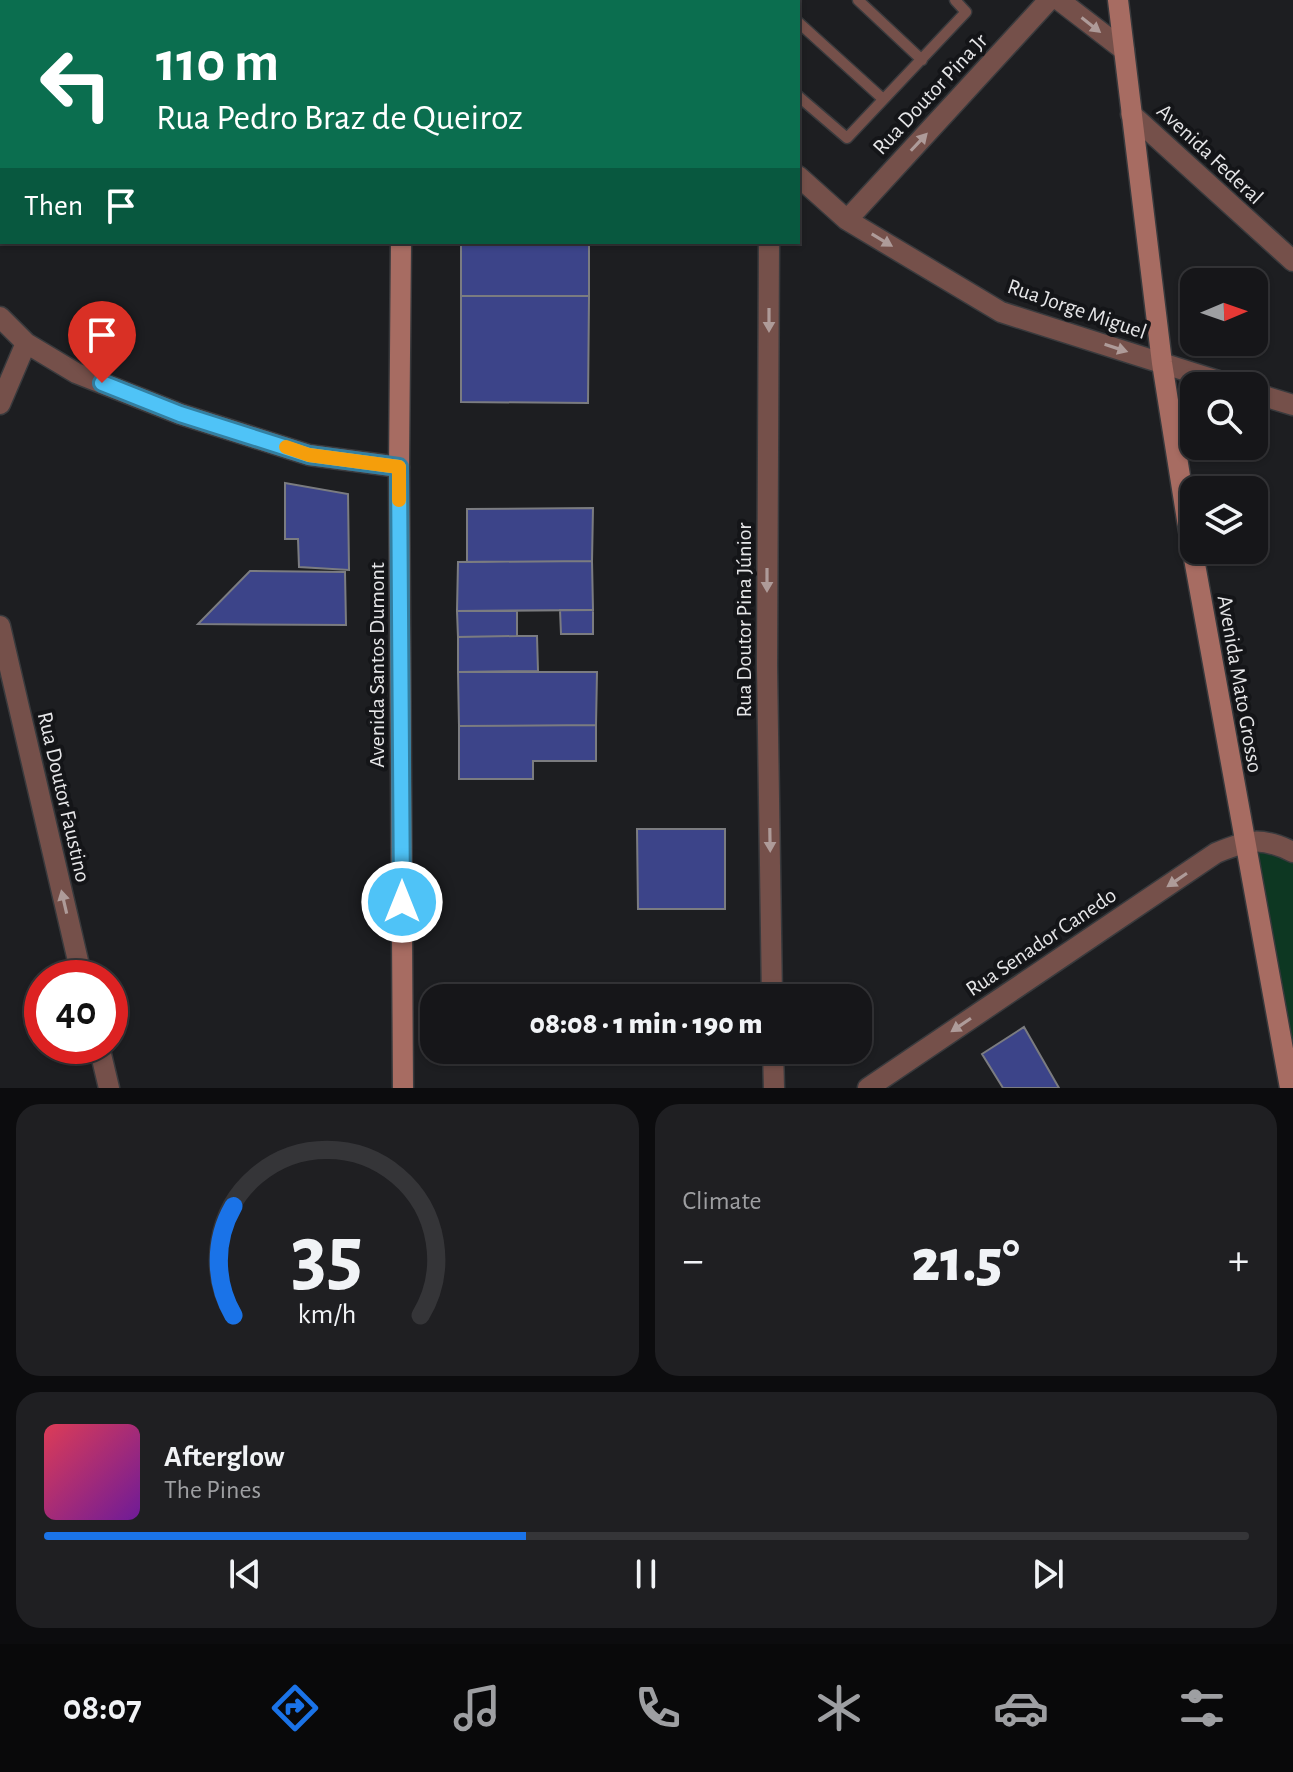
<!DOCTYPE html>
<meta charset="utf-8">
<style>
:root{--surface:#161619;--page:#1f1f22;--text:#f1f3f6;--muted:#9e9fa2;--line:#353538;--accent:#1a73e8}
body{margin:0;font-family:"Alegreya Sans",sans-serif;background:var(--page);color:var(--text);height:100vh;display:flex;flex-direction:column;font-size:30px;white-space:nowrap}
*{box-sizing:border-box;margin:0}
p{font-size:26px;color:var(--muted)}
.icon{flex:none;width:44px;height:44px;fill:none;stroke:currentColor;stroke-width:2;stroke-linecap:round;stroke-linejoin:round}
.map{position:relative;height:1088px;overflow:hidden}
.sheet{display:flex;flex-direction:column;gap:16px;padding:16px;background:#0c0c0e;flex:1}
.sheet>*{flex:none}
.banner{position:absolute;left:0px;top:0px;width:800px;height:244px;box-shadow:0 2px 6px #0004,0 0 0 2px var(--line);background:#0b6e4f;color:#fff;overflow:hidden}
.needle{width:52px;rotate:88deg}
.fabs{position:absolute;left:1180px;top:268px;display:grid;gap:16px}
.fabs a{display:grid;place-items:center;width:88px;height:88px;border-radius:16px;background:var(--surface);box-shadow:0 2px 6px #0004,0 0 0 2px var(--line);font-size:40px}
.speed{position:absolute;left:24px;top:960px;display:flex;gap:16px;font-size:40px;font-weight:700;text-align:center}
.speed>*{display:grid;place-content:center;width:104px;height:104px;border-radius:50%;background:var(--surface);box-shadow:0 2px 6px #0004,0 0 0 2px var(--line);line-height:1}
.speed .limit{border:12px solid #d22;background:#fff;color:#111}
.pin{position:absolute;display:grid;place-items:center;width:68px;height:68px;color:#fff;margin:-82px -34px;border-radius:50% 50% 50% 0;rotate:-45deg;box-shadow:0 0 8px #0007}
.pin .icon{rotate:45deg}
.me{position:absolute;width:88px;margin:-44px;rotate:0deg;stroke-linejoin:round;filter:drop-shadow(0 0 6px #0008)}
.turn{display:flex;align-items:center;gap:28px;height:168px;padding:0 24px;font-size:36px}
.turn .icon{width:104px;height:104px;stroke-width:2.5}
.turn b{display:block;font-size:56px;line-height:68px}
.then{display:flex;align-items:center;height:76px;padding:0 24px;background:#0003;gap:16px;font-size:30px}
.big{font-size:60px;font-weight:800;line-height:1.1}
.sheet .card{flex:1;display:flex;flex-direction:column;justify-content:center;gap:12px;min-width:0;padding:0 28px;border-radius:24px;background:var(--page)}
.sheet .dial{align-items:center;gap:0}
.dial svg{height:208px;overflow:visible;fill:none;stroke:var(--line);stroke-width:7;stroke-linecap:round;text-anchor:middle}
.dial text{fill:var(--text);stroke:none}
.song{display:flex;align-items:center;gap:24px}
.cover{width:96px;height:96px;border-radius:12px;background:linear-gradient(135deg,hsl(350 70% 55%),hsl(280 70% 35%))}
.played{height:8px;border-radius:4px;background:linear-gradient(90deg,var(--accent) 40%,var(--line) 40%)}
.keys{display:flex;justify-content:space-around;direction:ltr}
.heat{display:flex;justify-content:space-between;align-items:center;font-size:44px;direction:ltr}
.sheet .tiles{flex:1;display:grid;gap:16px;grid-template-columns:1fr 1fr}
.card:last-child{grid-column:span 2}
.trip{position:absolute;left:420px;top:984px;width:452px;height:80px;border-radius:24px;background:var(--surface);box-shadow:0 2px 6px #0004,0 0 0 2px var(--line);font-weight:800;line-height:80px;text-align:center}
.menu{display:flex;height:128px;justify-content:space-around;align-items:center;background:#09090a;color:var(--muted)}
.menu .icon{width:56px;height:56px}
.menu .active{color:var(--accent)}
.menu b{font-size:36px;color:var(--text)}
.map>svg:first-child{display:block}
.green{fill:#0d3722}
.building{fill:#3c4489;stroke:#7b7c80;stroke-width:2}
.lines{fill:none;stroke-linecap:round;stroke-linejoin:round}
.lane-casing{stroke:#393a3d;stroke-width:13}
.street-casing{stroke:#393a3d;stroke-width:23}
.secondary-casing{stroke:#393a3d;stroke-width:23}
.primary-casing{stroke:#393a3d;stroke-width:23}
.lane{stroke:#75504a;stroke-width:10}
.street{stroke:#75504a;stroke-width:20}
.secondary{stroke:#a76c62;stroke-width:20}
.primary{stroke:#ce8174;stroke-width:20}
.oneway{fill:#ae9b99}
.route-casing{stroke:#337fa1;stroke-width:20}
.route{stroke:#4fc3f7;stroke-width:14}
.slow{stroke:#f59e0b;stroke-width:14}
.labels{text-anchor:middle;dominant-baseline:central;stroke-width:8;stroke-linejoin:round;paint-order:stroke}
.street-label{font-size:22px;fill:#e6e6e8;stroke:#141518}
</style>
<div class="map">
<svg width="1293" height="1088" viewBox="0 0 1293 1088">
<rect width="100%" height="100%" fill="#1d1e21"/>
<path class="green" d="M 212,0 L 572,0 L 575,2 L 214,2 Z
M 1249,845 L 1293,856 L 1293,1056 Z"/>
<path class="building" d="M 461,245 L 589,245 L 589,296 L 461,296 Z
M 461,296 L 589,296 L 588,403 L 461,402 Z
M 285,483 L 348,494 L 349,570 L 299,567 L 298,539 L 285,539 Z
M 593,508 L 592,561 L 467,562 L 467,509 Z
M 592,561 L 593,610 L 457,611 L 458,562 Z
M 250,571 L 345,572 L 346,625 L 198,624 Z
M 560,610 L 593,610 L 593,634 L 561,634 Z
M 457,611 L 517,611 L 517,636 L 458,637 Z
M 517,636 L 537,636 L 538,671 L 458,672 L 458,637 Z
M 458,672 L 597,672 L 596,725 L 459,726 Z
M 596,725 L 596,761 L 533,761 L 533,779 L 459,779 L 459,726 Z
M 637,829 L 725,829 L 725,909 L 638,909 Z
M 1024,1027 L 1059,1088 L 1003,1088 L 982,1054 Z"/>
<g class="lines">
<g class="lane-casing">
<path id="lane" d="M 858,0 L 922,60
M 665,2 L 700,0
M 791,2 L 793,0
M 798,22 L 883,99
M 798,96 L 847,138 L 966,12 L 955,0"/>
</g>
<g class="street-casing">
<path id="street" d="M 597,0 L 599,2
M 1059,0 L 1124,50
M 1131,114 L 1293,261
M 798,176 L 847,220 L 1001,312 L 1234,386
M 847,220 L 1049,0
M 769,242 L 767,666 L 772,998
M 0,317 L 26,343 L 76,373 L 180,414 L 309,455 L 399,467
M 1254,393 L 1293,405
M 0,404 L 26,343
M 0,626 L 82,978
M 99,1046 L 109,1088
M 773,1050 L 774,1088
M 868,1088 L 1216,853 C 1248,840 1261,836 1293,852"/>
</g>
<g class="secondary-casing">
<path id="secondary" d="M 1118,0 L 1162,363 L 1187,520 L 1290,1088
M 401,242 L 399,467 L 403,1088"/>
</g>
<g class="primary-casing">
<path id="primary" d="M 188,0 L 189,2
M 410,2 L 410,0"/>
</g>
<use href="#lane" class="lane"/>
<use href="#street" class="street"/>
<use href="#secondary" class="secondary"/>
<use href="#primary" class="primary"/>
</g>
<defs><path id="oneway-solid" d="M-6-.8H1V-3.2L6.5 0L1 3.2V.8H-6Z" transform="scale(2)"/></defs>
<g class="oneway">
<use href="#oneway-solid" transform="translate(1091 25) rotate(38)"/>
<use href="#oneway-solid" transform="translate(919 142) rotate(-47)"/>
<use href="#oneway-solid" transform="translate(882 240) rotate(31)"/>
<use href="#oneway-solid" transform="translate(769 320) rotate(90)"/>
<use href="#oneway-solid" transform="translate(1116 348) rotate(18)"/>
<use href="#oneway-solid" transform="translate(767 580) rotate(90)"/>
<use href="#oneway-solid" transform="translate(770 840) rotate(89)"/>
<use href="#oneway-solid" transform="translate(1177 880) rotate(146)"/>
<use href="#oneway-solid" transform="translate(64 902) rotate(-103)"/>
<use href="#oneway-solid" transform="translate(961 1025) rotate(146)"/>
</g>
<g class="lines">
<g class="route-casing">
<path id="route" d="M 102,383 L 180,414 L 309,455 L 399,467 L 402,902"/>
</g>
<use href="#route" class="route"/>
<path class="slow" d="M 286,447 L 309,455 L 399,467 L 399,500"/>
</g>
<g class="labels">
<g class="street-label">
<text transform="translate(930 94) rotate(-47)">Rua Doutor Pina Jr</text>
<text transform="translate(1210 154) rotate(43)">Avenida Federal</text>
<text transform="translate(1077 309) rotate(19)">Rua Jorge Miguel</text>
<text transform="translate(744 620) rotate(-90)">Rua Doutor Pina Júnior</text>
<text transform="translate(377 665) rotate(-90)">Avenida Santos Dumont</text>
<text transform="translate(1240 684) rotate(80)">Avenida Mato Grosso</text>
<text transform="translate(64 797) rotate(77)">Rua Doutor Faustino</text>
<text transform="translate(1041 942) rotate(-34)">Rua Senador Canedo</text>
</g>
</g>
</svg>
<div class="fabs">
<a><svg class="needle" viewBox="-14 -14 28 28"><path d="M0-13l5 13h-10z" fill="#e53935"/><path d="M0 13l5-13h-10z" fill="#9e9fa2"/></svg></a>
<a><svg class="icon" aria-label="search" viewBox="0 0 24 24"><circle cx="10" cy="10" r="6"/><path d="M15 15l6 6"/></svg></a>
<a><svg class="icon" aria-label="layers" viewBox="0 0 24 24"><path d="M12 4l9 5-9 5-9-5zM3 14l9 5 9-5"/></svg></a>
</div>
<div class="speed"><div class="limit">40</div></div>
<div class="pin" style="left:102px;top:383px;background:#d93025"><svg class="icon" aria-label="arrive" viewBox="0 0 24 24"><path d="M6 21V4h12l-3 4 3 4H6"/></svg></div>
<svg class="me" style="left:402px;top:902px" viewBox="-20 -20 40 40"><circle r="17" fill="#4fc3f7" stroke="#fff" stroke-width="3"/><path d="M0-11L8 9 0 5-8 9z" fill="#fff"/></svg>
<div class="trip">08:08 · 1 min · 190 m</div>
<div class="banner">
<div class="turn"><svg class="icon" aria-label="left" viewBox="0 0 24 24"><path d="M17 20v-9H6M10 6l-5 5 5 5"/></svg><div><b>110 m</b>Rua Pedro Braz de Queiroz</div></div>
<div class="then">Then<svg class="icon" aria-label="arrive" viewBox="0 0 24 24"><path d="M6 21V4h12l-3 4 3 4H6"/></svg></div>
</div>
</div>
<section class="sheet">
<div class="tiles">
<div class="card dial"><svg viewBox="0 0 100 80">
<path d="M14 69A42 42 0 1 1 86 69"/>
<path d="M14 69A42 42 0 0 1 14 27" stroke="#1a73e8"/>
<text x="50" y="56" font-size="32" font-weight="700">35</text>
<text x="50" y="72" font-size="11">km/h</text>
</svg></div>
<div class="card"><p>Climate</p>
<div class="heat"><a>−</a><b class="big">21.5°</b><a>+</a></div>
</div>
<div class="card">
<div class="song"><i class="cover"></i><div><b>Afterglow</b><p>The Pines</p></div></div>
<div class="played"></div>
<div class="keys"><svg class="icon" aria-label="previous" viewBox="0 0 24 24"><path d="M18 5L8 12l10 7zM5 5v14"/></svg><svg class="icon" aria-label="pause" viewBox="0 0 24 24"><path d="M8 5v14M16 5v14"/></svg><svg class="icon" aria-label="next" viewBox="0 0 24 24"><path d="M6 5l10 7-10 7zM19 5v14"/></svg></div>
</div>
</div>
</section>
<nav class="menu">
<b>08:07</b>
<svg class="icon active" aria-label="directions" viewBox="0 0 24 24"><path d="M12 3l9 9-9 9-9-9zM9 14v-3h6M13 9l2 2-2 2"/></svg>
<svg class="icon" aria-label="music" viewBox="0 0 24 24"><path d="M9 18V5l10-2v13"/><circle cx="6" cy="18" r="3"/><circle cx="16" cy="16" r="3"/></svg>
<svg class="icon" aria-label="phone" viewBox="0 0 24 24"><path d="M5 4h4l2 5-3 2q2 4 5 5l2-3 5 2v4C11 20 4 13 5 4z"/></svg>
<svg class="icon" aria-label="climate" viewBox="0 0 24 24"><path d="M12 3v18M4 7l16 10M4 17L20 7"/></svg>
<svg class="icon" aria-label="car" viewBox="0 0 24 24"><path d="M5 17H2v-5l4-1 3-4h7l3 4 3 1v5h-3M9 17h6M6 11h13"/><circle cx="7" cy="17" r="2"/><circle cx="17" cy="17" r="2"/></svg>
<svg class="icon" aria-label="filters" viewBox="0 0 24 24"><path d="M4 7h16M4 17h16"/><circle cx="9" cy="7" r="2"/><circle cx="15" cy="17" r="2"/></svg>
</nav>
